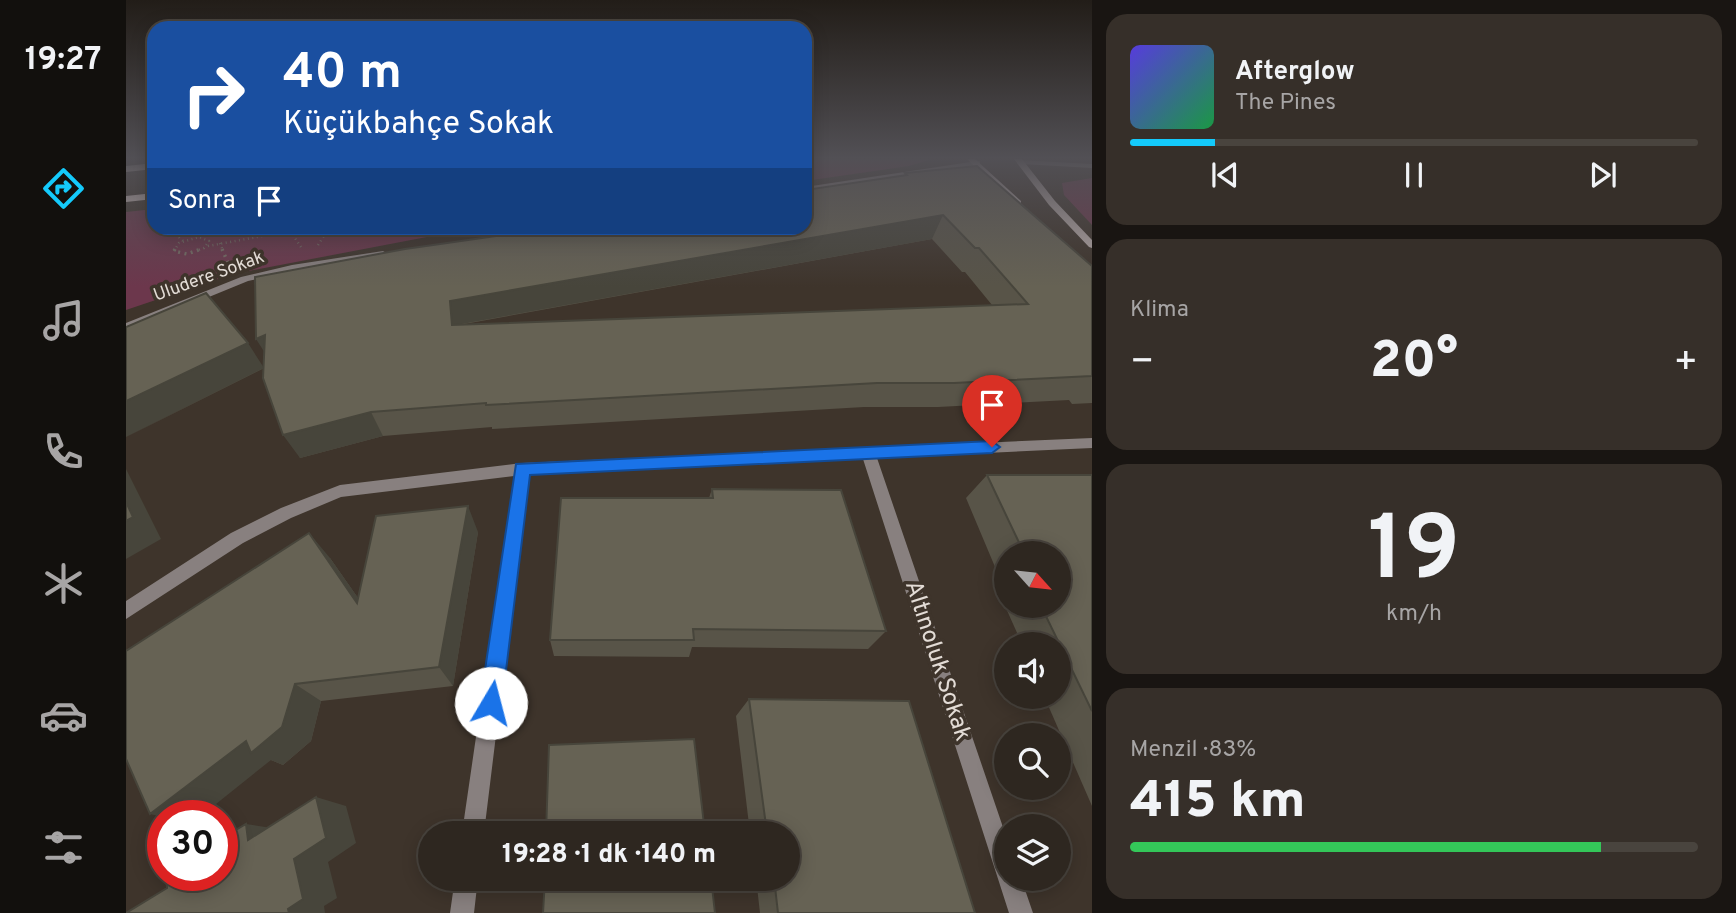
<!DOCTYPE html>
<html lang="tr">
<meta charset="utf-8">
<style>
:root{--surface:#2e2720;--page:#362f29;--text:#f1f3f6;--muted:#a7a5a5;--line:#49443e;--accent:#14cafb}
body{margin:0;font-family:Overpass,sans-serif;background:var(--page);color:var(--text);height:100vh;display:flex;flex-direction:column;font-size:26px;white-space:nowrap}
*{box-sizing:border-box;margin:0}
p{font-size:23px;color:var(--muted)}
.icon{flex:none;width:38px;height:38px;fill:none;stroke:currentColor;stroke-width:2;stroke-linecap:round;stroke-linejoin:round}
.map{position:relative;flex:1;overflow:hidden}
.details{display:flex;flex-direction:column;gap:14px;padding:14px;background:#191512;width:644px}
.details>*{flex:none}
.hud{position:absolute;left:21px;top:21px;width:665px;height:214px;border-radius:21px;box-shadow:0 4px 18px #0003,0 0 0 2px var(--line);background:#1a4fa0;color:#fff;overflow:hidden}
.needle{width:46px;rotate:117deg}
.controls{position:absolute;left:868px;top:541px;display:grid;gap:14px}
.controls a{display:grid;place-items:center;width:77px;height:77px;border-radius:50%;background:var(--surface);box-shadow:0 4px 18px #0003,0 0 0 2px var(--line);font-size:35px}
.speed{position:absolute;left:21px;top:800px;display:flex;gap:14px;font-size:35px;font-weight:700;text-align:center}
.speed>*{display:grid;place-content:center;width:91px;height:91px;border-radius:50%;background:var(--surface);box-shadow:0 4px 18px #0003,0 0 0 2px var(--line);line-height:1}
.speed .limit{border:10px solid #d22;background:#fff;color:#111}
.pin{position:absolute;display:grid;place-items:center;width:60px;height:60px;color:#fff;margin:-72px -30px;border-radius:50% 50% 50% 0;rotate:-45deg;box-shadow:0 0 7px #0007}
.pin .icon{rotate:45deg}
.me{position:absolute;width:77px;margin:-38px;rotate:8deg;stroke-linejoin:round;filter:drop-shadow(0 0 5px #0008)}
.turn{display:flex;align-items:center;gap:24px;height:147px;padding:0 21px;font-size:32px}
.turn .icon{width:91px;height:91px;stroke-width:2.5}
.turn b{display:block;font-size:49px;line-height:60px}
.then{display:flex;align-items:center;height:66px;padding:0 21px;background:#0003;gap:14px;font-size:26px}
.big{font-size:52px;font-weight:800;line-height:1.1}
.details .tile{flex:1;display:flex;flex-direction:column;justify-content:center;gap:10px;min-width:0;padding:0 24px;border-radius:21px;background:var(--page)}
.details .dial{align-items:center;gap:0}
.dial b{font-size:91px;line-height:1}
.song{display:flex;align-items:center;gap:21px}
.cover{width:84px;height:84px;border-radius:10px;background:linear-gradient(135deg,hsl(250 70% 55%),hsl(140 70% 35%))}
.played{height:7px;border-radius:4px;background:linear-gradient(90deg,var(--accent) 15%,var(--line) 15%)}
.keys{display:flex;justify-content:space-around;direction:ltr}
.heat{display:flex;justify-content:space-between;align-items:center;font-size:38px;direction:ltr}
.charge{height:10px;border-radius:5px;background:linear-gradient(90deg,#34c759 83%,var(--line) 0)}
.trip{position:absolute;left:292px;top:821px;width:382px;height:70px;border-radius:35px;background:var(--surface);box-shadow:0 4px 18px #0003,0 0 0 2px var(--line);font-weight:800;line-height:70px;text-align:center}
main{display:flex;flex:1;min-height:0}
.tabs{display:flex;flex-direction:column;width:126px;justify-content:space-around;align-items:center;background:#12100d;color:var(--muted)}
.tabs .icon{width:49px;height:49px}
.tabs .current{color:var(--accent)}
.tabs b{font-size:32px;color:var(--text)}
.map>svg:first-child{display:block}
.green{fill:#6c374c}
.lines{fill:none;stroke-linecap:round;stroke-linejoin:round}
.path-far1{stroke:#776e66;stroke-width:2.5;stroke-dasharray:1 3.5;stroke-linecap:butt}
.path{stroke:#776e66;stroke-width:3.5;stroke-dasharray:2 4.5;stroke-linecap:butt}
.minor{fill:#88807f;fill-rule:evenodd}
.secondary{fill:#b6aaa8;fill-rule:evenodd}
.primary{fill:#dacac7;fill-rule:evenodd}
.wall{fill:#585448;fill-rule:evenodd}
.shaded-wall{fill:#47453b}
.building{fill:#666254;stroke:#47453b;stroke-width:2;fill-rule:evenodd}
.route{fill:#1a73e8;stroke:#114b97;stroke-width:2}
.labels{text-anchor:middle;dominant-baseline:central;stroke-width:7;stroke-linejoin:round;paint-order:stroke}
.far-street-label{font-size:18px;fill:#e3dcd6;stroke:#3e342b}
.near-street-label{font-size:24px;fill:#e3dcd6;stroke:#3e342b}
</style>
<main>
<nav class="tabs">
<b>19:27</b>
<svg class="icon current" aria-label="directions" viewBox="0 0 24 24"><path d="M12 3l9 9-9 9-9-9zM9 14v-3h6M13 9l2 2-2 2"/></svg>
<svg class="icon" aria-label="music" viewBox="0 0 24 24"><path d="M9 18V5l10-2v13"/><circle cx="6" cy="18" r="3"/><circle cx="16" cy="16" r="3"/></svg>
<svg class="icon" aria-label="phone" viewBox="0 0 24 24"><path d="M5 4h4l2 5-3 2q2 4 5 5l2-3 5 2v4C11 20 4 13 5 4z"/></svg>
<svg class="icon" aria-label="climate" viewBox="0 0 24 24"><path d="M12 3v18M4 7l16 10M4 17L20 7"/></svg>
<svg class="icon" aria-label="car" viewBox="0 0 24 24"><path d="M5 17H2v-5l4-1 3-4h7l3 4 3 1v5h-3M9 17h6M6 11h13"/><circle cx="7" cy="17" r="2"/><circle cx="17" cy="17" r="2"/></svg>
<svg class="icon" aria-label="filters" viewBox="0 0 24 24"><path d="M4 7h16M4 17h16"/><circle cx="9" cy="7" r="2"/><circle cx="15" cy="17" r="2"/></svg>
</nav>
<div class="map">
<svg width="966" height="913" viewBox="0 0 966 913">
<rect width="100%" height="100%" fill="#3e342b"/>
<path class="green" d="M 679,159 L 806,159 L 783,166 L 679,181 Z
M 966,178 L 966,225 L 938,195 L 936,183 Z
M 28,209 L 28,228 L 348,228 L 107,274 L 0,310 L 0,212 Z"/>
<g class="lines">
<path class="path-far1" d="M 43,228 L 57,241
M 94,243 L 97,251
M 192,245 L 203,228
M 82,246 L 164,231
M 175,247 L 164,231 L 185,228
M 48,251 L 53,243 L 73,237 L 83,241 L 78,248 L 70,251"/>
<path class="path" d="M 49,249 L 48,251 L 61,254 L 75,249
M 96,249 L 103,265"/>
<path class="minor" d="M 893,160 L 966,164 L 966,168 L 896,164 L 893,164 Z
M 851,161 L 854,161 L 854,165 L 679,191 L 679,187 Z
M 257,251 L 262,254 L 260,256 L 166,271 L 122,281 L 0,331 L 0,323 L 115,277 L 166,265 Z
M 966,438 L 966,448 L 751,458 L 880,836 L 880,878 L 895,878 L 907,913 L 883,913 L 737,459 L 402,474 L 358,833 L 336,833 L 388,476 L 215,497 L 165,518 L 117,543 L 0,619 L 0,601 L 105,533 L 155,508 L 214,485 L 396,463 Z
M 329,878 L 352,878 L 348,913 L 324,913 Z"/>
<path class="secondary" d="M 841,159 L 849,159 L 895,201 L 895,205 L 889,205 Z
M 888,159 L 896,159 L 929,201 L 966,240 L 966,248 L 963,247 L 923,205 Z"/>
<path class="primary" d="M 28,163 L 28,169 L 0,172 L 0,166 Z
M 28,193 L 28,199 L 0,202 L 0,196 Z"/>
</g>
<path class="wall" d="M 779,173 L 966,266 L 966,403 L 946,404 L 943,400 L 812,407 L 738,407 L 366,429 L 366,427 L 257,436 L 174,458 L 138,368 L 0,437 L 138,367 L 778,175 ZM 806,239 L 836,272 L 839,272 L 866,305 L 333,325 Z
M 861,475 L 966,475 L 966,806 L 918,696 L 933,696 L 933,644 L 896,644 L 879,606 L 880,605 L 933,606 L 933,553 L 880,553 L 880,593 L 840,498 Z
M 586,489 L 760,631 L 742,649 L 566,647 L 563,657 L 428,656 L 424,640 L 583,498 Z
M 352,532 L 327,686 L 195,701 L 185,741 L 157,765 L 145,760 L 204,558 L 232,598 Z
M 623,699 L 849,913 L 634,913 L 630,878 L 662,878 L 662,833 L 624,833 L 610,716 Z"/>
<path class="shaded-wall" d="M 817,215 L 806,239 L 330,325 L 326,325 L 324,301 Z
M 139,335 L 146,364 L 130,339 Z
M 122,343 L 138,368 L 0,437 L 0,401 Z
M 245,412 L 257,436 L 174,458 L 157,435 Z
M 0,469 L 35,539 L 0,559 Z
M 342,506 L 352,532 L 327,686 L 313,667 Z
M 183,533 L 204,558 L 251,625 L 231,603 Z
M 169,684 L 195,701 L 185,741 L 157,765 L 145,760 L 75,816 L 37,816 L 37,817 L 24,814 Z
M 190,797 L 220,806 L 230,843 L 202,862 L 211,898 L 198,906 L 199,913 L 163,913 L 162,909 L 168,859 Z
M 120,824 L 158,830 L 122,840 Z"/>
<path class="building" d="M 851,166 L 966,266 L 966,376 L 828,383 L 751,383 L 360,405 L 360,403 L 245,412 L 157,435 L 137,378 L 139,335 L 130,339 L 129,277 L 279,249 L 425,228 L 679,228 L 679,190 L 781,175 L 779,173 ZM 817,215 L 849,248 L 853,248 L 902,304 L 326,325 L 324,301 Z
M 80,293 L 122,343 L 0,401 L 0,327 Z
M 861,475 L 966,475 L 966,711 L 915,606 L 933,606 L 933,553 L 898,553 Z
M 586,489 L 715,490 L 760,631 L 567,629 L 568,640 L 424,640 L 435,498 L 587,498 Z
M 0,502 L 7,517 L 0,521 Z
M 342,506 L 313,667 L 169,684 L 156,727 L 125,753 L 120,741 L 24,814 L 0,759 L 0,651 L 183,533 L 231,603 L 250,516 Z
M 623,699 L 783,701 L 849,913 L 652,913 L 648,878 L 662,878 L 662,833 L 641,833 Z
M 568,739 L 579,833 L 420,833 L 423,745 Z
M 190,797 L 200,838 L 168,859 L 177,899 L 162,909 L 163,913 L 0,913 L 41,888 L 40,875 L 96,875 L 96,838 L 120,824 L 122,840 Z
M 419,878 L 585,878 L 589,913 L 417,913 Z"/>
<linearGradient id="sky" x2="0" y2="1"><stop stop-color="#221d18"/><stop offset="0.55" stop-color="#525055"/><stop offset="1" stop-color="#525055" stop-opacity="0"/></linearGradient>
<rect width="966" height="287" fill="url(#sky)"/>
<path class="route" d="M 866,441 L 874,447 L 866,453 L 404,475 L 376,703 L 372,711 L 365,714 L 357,711 L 354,703 L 390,464 Z"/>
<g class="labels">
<g class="far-street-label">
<text transform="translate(83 277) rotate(-20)">Uludere Sokak</text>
</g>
<g class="near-street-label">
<text transform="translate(811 661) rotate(72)">Altınoluk Sokak</text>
</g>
</g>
</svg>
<div class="controls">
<a><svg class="needle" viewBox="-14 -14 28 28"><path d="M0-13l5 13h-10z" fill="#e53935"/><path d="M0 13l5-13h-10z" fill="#a7a5a5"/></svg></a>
<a><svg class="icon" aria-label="sound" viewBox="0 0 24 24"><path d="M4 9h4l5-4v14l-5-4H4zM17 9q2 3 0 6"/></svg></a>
<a><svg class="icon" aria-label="search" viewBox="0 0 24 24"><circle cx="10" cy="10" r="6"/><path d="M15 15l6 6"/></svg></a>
<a><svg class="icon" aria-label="layers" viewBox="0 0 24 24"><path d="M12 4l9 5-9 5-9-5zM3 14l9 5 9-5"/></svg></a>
</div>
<div class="speed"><div class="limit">30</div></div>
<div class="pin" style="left:866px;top:447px;background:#d93025"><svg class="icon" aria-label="arrive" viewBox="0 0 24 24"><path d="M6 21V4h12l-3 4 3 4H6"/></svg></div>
<svg class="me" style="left:365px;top:703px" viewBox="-20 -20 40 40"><circle r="19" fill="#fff"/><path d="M0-13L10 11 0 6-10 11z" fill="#1a73e8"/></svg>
<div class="trip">19:28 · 1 dk · 140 m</div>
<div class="hud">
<div class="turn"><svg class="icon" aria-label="right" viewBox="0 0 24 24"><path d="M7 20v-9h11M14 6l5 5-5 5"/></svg><div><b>40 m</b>Küçükbahçe Sokak</div></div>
<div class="then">Sonra<svg class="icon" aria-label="arrive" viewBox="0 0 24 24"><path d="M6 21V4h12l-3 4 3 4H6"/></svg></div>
</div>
</div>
<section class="details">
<div class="tile">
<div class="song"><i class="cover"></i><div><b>Afterglow</b><p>The Pines</p></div></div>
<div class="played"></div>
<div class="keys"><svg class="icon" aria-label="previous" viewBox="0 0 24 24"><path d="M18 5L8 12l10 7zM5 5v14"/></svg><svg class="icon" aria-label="pause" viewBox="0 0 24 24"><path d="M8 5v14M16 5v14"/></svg><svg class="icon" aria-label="next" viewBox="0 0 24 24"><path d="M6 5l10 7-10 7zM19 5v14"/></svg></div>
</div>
<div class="tile"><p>Klima</p>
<div class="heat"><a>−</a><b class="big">20°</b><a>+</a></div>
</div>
<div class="tile dial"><b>19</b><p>km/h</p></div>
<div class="tile"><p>Menzil · 83%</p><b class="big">415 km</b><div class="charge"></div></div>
</section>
</main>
